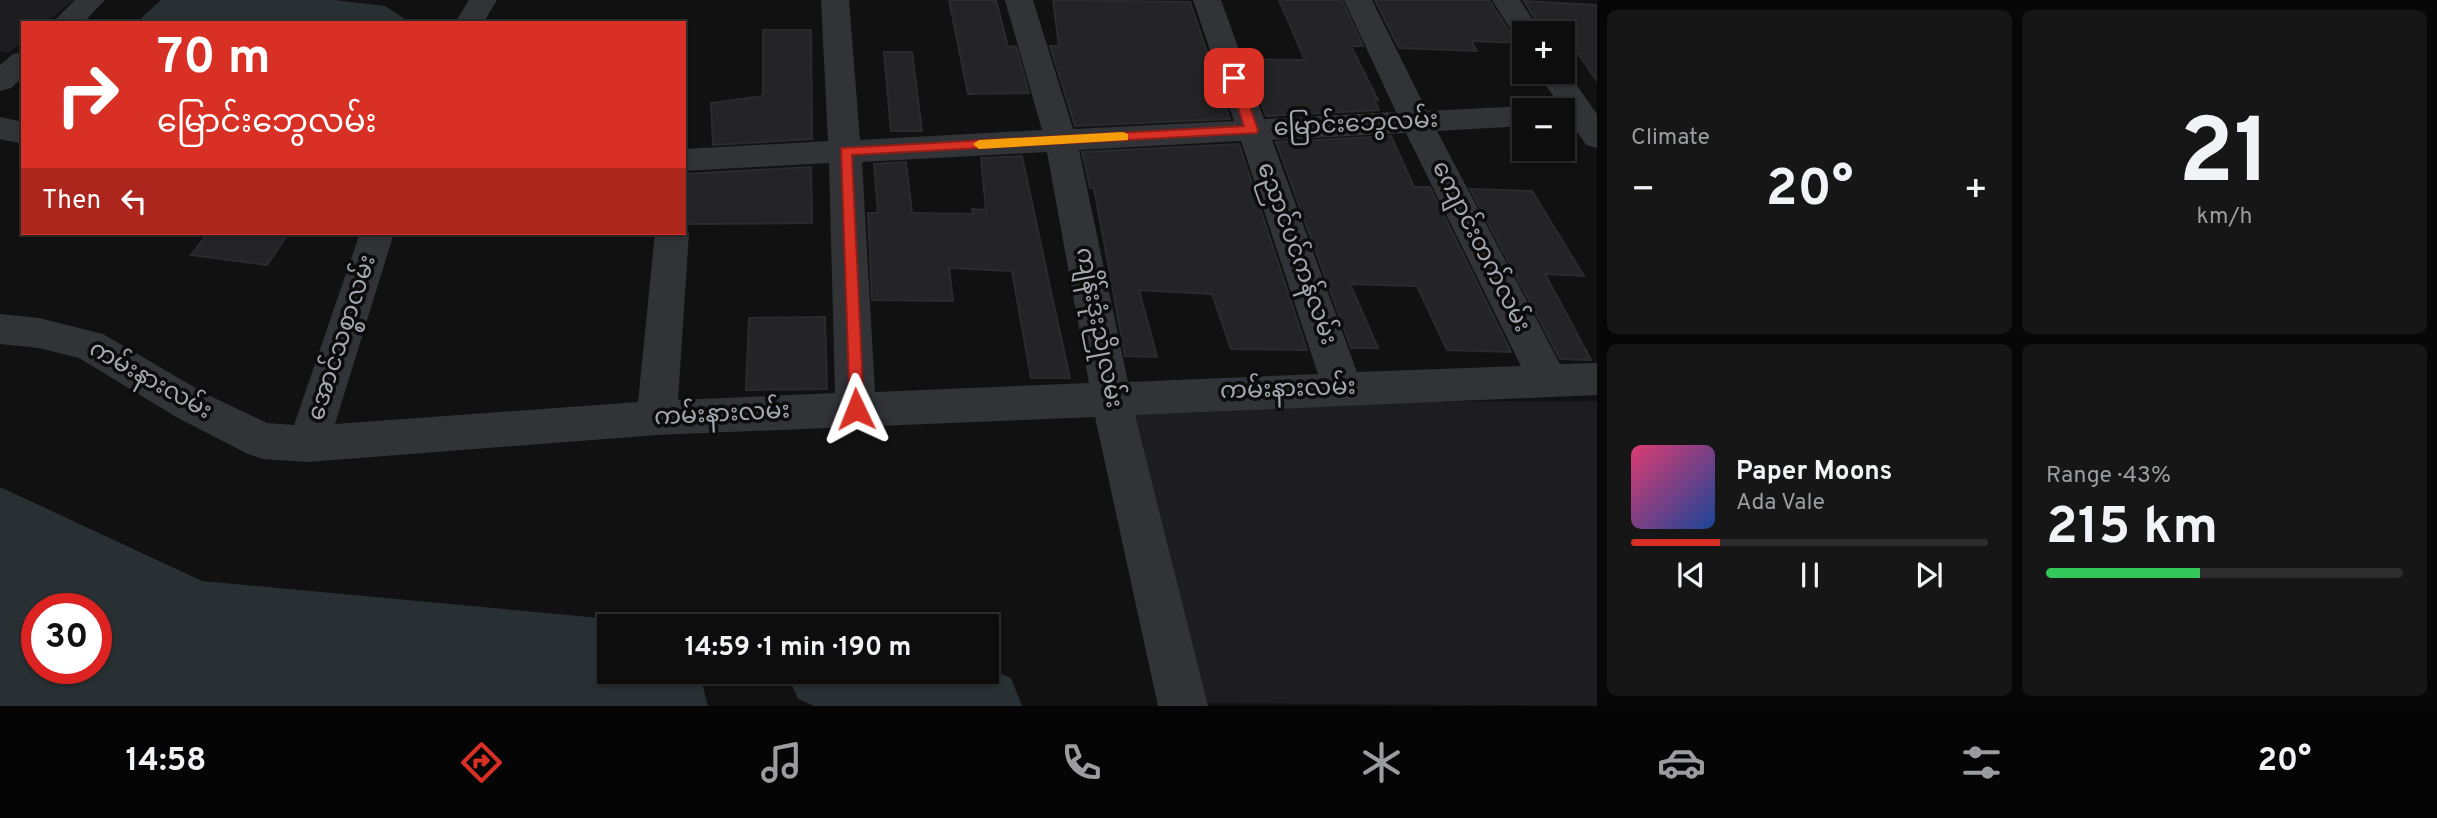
<!DOCTYPE html>
<meta charset="utf-8">
<style>
:root{--surface:#0d0d0e;--page:#161617;--text:#f1f3f6;--muted:#9a9c9e;--line:#2d2d2e;--accent:#d93025}
body{margin:0;font-family:Overpass,"Noto Sans Myanmar",sans-serif;background:var(--page);color:var(--text);height:100vh;display:flex;flex-direction:column;font-size:26px;white-space:nowrap}
*{box-sizing:border-box;margin:0}
p{font-size:23px;color:var(--muted)}
.icon{flex:none;width:38px;height:38px;fill:none;stroke:currentColor;stroke-width:2;stroke-linecap:round;stroke-linejoin:round}
.map{position:relative;flex:1;overflow:hidden}
.panel{display:flex;flex-direction:column;gap:10px;padding:10px;background:#070708;width:840px}
.panel>*{flex:none}
.banner{position:absolute;left:21px;top:21px;width:665px;height:214px;border-radius:0px;box-shadow:0 2px 5px #0004,0 0 0 2px var(--line);background:#d93025;color:#fff;overflow:hidden}
.controls{position:absolute;left:1512px;top:21px;display:grid;gap:14px}
.controls a{display:grid;place-items:center;width:63px;height:63px;border-radius:0px;background:var(--surface);box-shadow:0 2px 5px #0004,0 0 0 2px var(--line);font-size:35px}
.speed{position:absolute;left:21px;top:593px;display:flex;gap:14px;font-size:35px;font-weight:700;text-align:center}
.speed>*{display:grid;place-content:center;width:91px;height:91px;border-radius:50%;background:var(--surface);box-shadow:0 2px 5px #0004,0 0 0 2px var(--line);line-height:1}
.speed .limit{border:10px solid #d22;background:#fff;color:#111}
.pin{position:absolute;display:grid;place-items:center;width:60px;height:60px;color:#fff;margin:-30px;border-radius:14px;box-shadow:0 4px 10px #0006}
.me{position:absolute;width:77px;margin:-38px;rotate:358deg;stroke-linejoin:round;filter:drop-shadow(0 0 5px #0008)}
.turn{display:flex;align-items:center;gap:24px;height:147px;padding:0 21px;font-size:32px}
.turn .icon{width:91px;height:91px;stroke-width:2.5}
.turn b{display:block;font-size:49px;line-height:60px}
.then{display:flex;align-items:center;height:66px;padding:0 21px;background:#0003;gap:14px;font-size:26px}
.big{font-size:52px;font-weight:700;line-height:1.1}
.panel .card{flex:1;display:flex;flex-direction:column;justify-content:center;gap:10px;min-width:0;padding:0 24px;border-radius:10px;background:var(--page)}
.panel .dial{align-items:center;gap:0}
.dial b{font-size:91px;line-height:1}
.song{display:flex;align-items:center;gap:21px}
.cover{width:84px;height:84px;border-radius:10px;background:linear-gradient(135deg,hsl(340 70% 55%),hsl(220 70% 35%))}
.played{height:7px;border-radius:4px;background:linear-gradient(90deg,var(--accent) 25%,var(--line) 25%)}
.keys{display:flex;justify-content:space-around;direction:ltr}
.heat{display:flex;justify-content:space-between;align-items:center;font-size:38px;direction:ltr}
.charge{height:10px;border-radius:5px;background:linear-gradient(90deg,#34c759 43%,var(--line) 0)}
.panel .tiles{flex:1;display:grid;gap:10px;grid-template-columns:repeat(2,1fr)}
.trip{position:absolute;left:597px;top:614px;width:402px;height:70px;border-radius:0px;background:var(--surface);box-shadow:0 2px 5px #0004,0 0 0 2px var(--line);font-weight:700;line-height:70px;text-align:center}
.dock{display:flex;height:112px;justify-content:space-around;align-items:center;background:#050506;color:var(--muted)}
.dock .icon{width:49px;height:49px}
.dock .selected{color:var(--accent)}
.dock b{font-size:32px;color:var(--text)}
main{display:flex;flex:1;min-height:0}
.map>svg:first-child{display:block}
.built{fill:#1d1d1f}
.water{fill:#283034;fill-rule:evenodd}
.lines{fill:none;stroke-linecap:round;stroke-linejoin:round}
.river{fill:#283034;fill-rule:evenodd}
.building{fill:#242426;stroke:#2b2b2e;stroke-width:2}
.minor{fill:#323337;fill-rule:evenodd}
.route{fill:#d93025;stroke:#8d1f18;stroke-width:2}
.slow{fill:#f59e0b}
.labels{text-anchor:middle;dominant-baseline:central;stroke-width:7;stroke-linejoin:round;paint-order:stroke}
.street-label{font-size:24px;fill:#a3a9b1;stroke:#0c0c0d}
</style>
<main>
<div class="map">
<svg width="1597" height="706" viewBox="0 0 1597 706">
<rect width="100%" height="100%" fill="#111112"/>
<path class="built" d="M 0,0 L 74,0 L 45,23 L 23,23 L 23,41 L 8,53 L 0,51 Z
M 1597,401 L 1597,706 L 1191,703 L 1117,402 Z"/>
<path class="water" d="M 161,0 L 335,0 L 385,6 L 405,19 L 401,23 L 136,23 Z
M 0,487 L 202,581 L 687,626 L 609,626 L 609,672 L 699,672 L 708,706 L 0,706 ZM 37,609 L 96,609 L 96,668 L 37,668 Z"/>
<g class="lines">
<path class="river" d="M 987,668 L 1011,678 L 1022,706 L 814,706 L 798,699 L 786,672 L 987,672 Z"/>
</g>
<path class="building" d="M 949,0 L 996,0 L 1008,47 L 1016,46 L 1029,93 L 968,94 Z
M 1053,0 L 1190,2 L 1230,119 L 1075,126 L 1050,46 L 1059,46 Z
M 1279,0 L 1342,0 L 1363,46 L 1351,46 L 1378,100 L 1374,99 L 1379,110 L 1266,116 L 1245,59 L 1305,60 Z
M 1375,0 L 1489,0 L 1515,40 L 1523,43 L 1471,41 L 1477,51 L 1399,48 Z
M 1524,1 L 1597,5 L 1597,81 L 1572,45 L 1563,45 L 1563,33 L 1544,33 Z
M 763,30 L 811,30 L 812,139 L 713,145 L 711,103 L 763,96 Z
M 884,52 L 912,52 L 922,131 L 891,131 Z
M 1391,136 L 1414,187 L 1430,187 L 1511,352 L 1447,350 L 1417,286 L 1350,284 L 1378,348 L 1351,348 L 1276,142 Z
M 1239,144 L 1307,350 L 1231,349 L 1212,294 L 1139,290 L 1157,357 L 1125,356 L 1094,188 L 1090,188 L 1082,152 Z
M 1022,156 L 1053,301 L 1070,378 L 1031,378 L 1012,271 L 949,268 L 953,301 L 872,300 L 868,213 L 878,213 L 874,164 L 906,162 L 912,213 L 973,214 L 972,209 L 986,210 L 981,158 Z
M 811,167 L 812,223 L 687,224 L 684,221 L 684,174 Z
M 1470,189 L 1532,191 L 1584,276 L 1545,274 L 1591,360 L 1560,359 Z
M 208,233 L 289,233 L 267,265 L 191,255 Z
M 825,317 L 827,389 L 746,390 L 749,318 Z"/>
<g class="lines">
<path class="minor" d="M 75,0 L 105,0 L 83,23 L 52,23 Z
M 469,0 L 497,0 L 483,23 L 455,23 Z
M 821,0 L 849,0 L 860,140 L 1042,130 L 1005,0 L 1033,0 L 1073,129 L 1234,121 L 1193,0 L 1221,0 L 1264,119 L 1396,112 L 1344,0 L 1372,0 L 1427,111 L 1524,106 L 1536,110 L 1524,110 L 1524,126 L 1437,131 L 1560,364 L 1597,363 L 1597,395 L 1135,415 L 1208,706 L 1158,706 L 1095,417 L 657,435 L 308,462 L 263,459 L 248,454 L 178,418 L 79,358 L 39,348 L 0,344 L 0,314 L 39,318 L 103,334 L 206,394 L 267,423 L 294,425 L 360,233 L 394,233 L 335,424 L 638,402 L 655,233 L 684,233 L 684,224 L 689,233 L 678,400 L 835,393 L 829,163 L 684,171 L 684,149 L 828,141 ZM 1406,133 L 1521,366 L 1357,372 L 1272,140 ZM 1241,141 L 1318,374 L 1128,382 L 1079,150 ZM 1047,152 L 1089,383 L 875,392 L 862,162 Z
M 1492,0 L 1520,0 L 1541,33 L 1524,33 L 1524,41 L 1517,39 Z
M 23,52 L 23,77 L 11,88 L 0,91 L 0,65 L 13,54 Z
M 1563,66 L 1597,114 L 1597,148 L 1586,145 L 1537,72 L 1563,72 Z
M 0,117 L 23,122 L 23,144 L 0,139 Z"/>
</g>
<path class="route" d="M 1234,74 L 1240,78 L 1258,130 L 1257,133 L 852,155 L 864,409 L 862,414 L 850,414 L 841,148 L 1244,126 L 1228,78 Z"/>
<path class="slow" d="M 1123,132 L 1128,134 L 1128,140 L 979,149 L 973,144 L 979,140 Z"/>
<g class="labels">
<g class="street-label">
<text transform="translate(1356 125) rotate(-3)">မြောင်းဘွေလမ်း</text>
<text transform="translate(1480 247) rotate(63)">ကျောင်းတက်လမ်း</text>
<text transform="translate(1296 254) rotate(70)">ညောင်ပင်ကန်လမ်း</text>
<text transform="translate(1098 328) rotate(79)">ကျိန်းဒုံးညိုလမ်း</text>
<text transform="translate(343 338) rotate(-72)">အောင်သစ္စာလမ်း</text>
<text transform="translate(150 381) rotate(29)">ကမ်းနားလမ်း</text>
<text transform="translate(1288 390) rotate(-2)">ကမ်းနားလမ်း</text>
<text transform="translate(722 415) rotate(-3)">ကမ်းနားလမ်း</text>
</g>
</g>
</svg>
<div class="controls">
<a>+</a>
<a>−</a>
</div>
<div class="speed"><div class="limit">30</div></div>
<div class="pin" style="left:1234px;top:78px;background:#d93025"><svg class="icon" aria-label="arrive" viewBox="0 0 24 24"><path d="M6 21V4h12l-3 4 3 4H6"/></svg></div>
<svg class="me" style="left:856px;top:409px" viewBox="-20 -20 40 40"><path d="M0-17L14 15 0 8-14 15z" fill="#d93025" stroke="#fff" stroke-width="4"/></svg>
<div class="trip">14:59 · 1 min · 190 m</div>
<div class="banner">
<div class="turn"><svg class="icon" aria-label="right" viewBox="0 0 24 24"><path d="M7 20v-9h11M14 6l5 5-5 5"/></svg><div><b>70 m</b>မြောင်းဘွေလမ်း</div></div>
<div class="then">Then<svg class="icon" aria-label="left" viewBox="0 0 24 24"><path d="M17 20v-9H6M10 6l-5 5 5 5"/></svg></div>
</div>
</div>
<section class="panel">
<div class="tiles">
<div class="card"><p>Climate</p>
<div class="heat"><a>−</a><b class="big">20°</b><a>+</a></div>
</div>
<div class="card dial"><b>21</b><p>km/h</p></div>
<div class="card">
<div class="song"><i class="cover"></i><div><b>Paper Moons</b><p>Ada Vale</p></div></div>
<div class="played"></div>
<div class="keys"><svg class="icon" aria-label="previous" viewBox="0 0 24 24"><path d="M18 5L8 12l10 7zM5 5v14"/></svg><svg class="icon" aria-label="pause" viewBox="0 0 24 24"><path d="M8 5v14M16 5v14"/></svg><svg class="icon" aria-label="next" viewBox="0 0 24 24"><path d="M6 5l10 7-10 7zM19 5v14"/></svg></div>
</div>
<div class="card"><p>Range · 43%</p><b class="big">215 km</b><div class="charge"></div></div>
</div>
</section>
</main>
<nav class="dock">
<b>14:58</b>
<svg class="icon selected" aria-label="directions" viewBox="0 0 24 24"><path d="M12 3l9 9-9 9-9-9zM9 14v-3h6M13 9l2 2-2 2"/></svg>
<svg class="icon" aria-label="music" viewBox="0 0 24 24"><path d="M9 18V5l10-2v13"/><circle cx="6" cy="18" r="3"/><circle cx="16" cy="16" r="3"/></svg>
<svg class="icon" aria-label="phone" viewBox="0 0 24 24"><path d="M5 4h4l2 5-3 2q2 4 5 5l2-3 5 2v4C11 20 4 13 5 4z"/></svg>
<svg class="icon" aria-label="climate" viewBox="0 0 24 24"><path d="M12 3v18M4 7l16 10M4 17L20 7"/></svg>
<svg class="icon" aria-label="car" viewBox="0 0 24 24"><path d="M5 17H2v-5l4-1 3-4h7l3 4 3 1v5h-3M9 17h6M6 11h13"/><circle cx="7" cy="17" r="2"/><circle cx="17" cy="17" r="2"/></svg>
<svg class="icon" aria-label="filters" viewBox="0 0 24 24"><path d="M4 7h16M4 17h16"/><circle cx="9" cy="7" r="2"/><circle cx="15" cy="17" r="2"/></svg>
<b>20°</b>
</nav>
